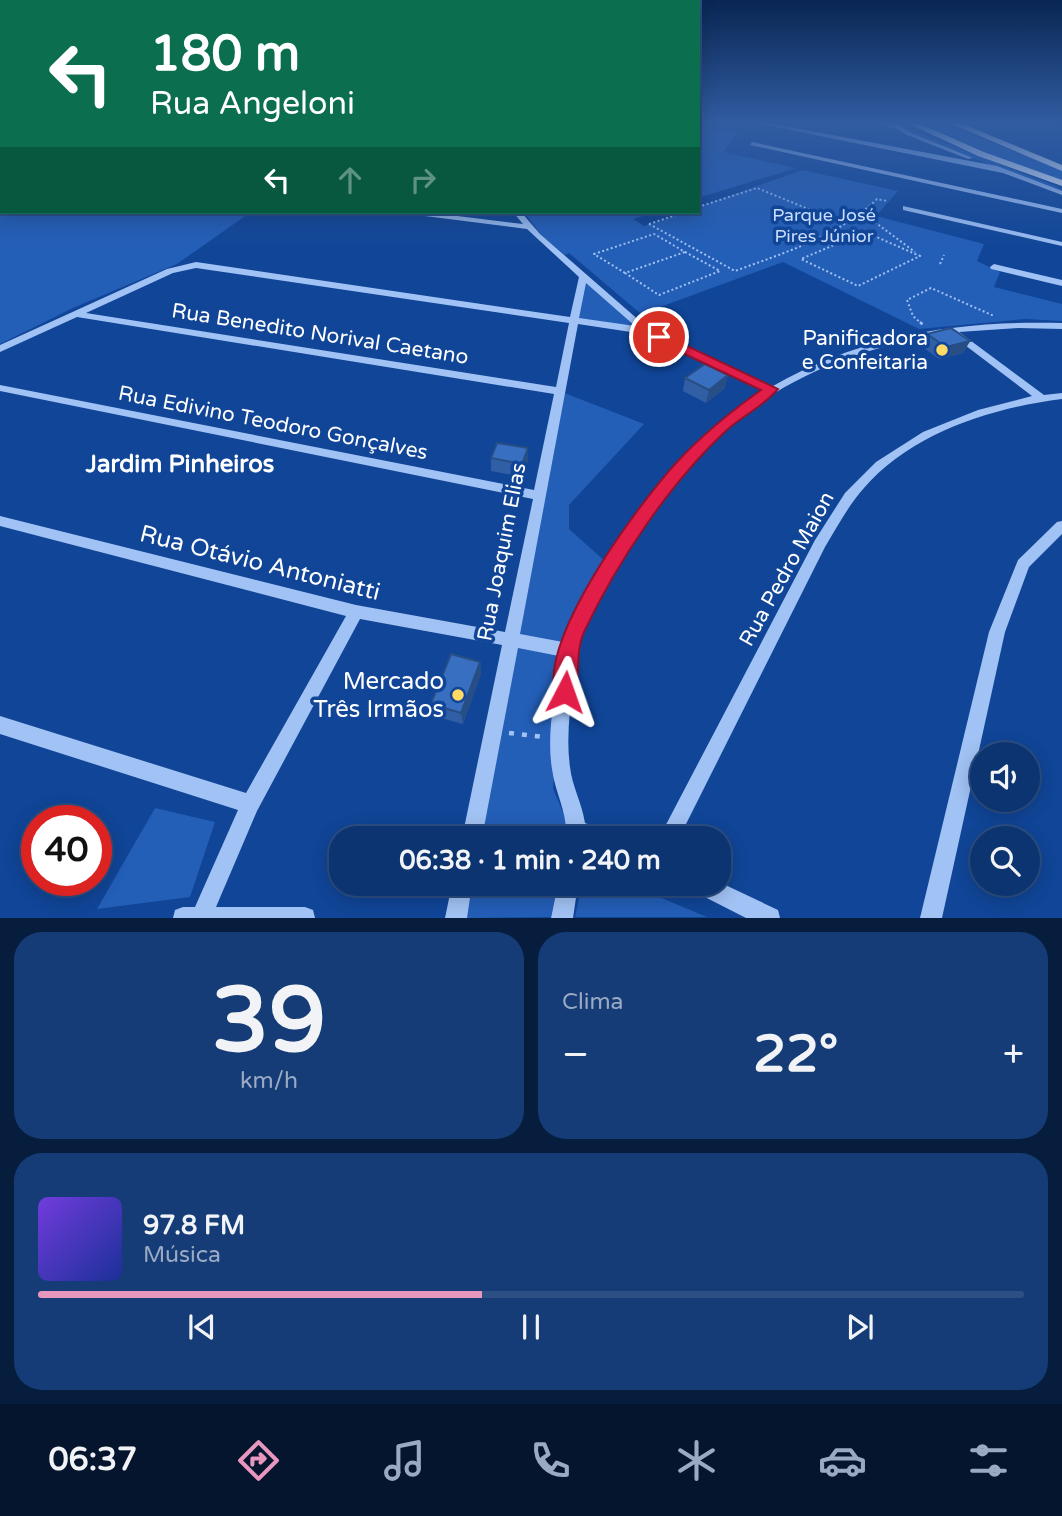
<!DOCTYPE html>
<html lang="pt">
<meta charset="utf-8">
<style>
:root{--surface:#0c3471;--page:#153c76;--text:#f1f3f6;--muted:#9aaac3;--line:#2c4f84;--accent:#e797bd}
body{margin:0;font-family:"Varela Round",sans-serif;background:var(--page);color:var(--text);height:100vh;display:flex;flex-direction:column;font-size:26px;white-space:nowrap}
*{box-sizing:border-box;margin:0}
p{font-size:23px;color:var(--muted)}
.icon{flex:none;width:38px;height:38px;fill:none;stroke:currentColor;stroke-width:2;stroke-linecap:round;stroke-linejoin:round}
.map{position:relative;height:918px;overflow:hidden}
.drawer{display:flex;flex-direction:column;gap:14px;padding:14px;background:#071d3e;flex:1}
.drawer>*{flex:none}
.hud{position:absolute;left:0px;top:0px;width:700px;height:214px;box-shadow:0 4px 18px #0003,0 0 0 2px var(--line);background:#0b6e4f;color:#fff;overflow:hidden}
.fabs{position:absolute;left:970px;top:742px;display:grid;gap:14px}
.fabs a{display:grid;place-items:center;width:70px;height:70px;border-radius:50%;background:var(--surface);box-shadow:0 4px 18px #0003,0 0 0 2px var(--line);font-size:35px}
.speed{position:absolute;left:21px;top:805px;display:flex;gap:14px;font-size:35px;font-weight:700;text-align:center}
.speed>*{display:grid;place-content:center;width:91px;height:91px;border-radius:50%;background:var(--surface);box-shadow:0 4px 18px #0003,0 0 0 2px var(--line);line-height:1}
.speed .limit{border:10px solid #d22;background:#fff;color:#111}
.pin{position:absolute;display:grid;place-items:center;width:60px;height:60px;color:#fff;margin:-30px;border:4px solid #fff;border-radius:50%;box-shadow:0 2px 7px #0007}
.me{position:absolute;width:77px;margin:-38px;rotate:4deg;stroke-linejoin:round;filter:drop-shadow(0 0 5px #0008)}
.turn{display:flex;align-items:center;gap:24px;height:147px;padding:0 35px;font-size:32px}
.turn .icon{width:91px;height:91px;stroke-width:2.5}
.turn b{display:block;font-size:49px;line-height:60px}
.lanes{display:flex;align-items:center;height:66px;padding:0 35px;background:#0003;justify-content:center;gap:35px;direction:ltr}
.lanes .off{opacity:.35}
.big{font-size:52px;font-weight:700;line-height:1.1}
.drawer .card{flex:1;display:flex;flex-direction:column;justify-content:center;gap:10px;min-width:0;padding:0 24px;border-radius:28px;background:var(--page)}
.drawer .dial{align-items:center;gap:0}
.dial b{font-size:91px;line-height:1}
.song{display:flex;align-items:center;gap:21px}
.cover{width:84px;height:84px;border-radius:10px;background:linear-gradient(135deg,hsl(260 70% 55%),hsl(230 70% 35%))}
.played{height:7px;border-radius:4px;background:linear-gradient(90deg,var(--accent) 45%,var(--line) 45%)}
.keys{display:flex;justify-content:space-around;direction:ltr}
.heat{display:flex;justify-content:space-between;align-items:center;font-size:38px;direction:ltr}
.drawer .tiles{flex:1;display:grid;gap:14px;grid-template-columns:1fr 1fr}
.card:last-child{grid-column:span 2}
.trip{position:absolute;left:329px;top:826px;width:402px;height:70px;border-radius:28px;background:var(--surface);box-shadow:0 4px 18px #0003,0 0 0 2px var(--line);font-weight:700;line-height:70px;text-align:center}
.dock{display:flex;height:112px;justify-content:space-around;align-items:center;background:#05152d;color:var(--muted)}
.dock .icon{width:49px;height:49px}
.dock .current{color:var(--accent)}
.dock b{font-size:32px;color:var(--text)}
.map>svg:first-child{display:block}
.green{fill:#235eb7}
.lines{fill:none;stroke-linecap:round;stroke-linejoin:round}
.path-far2{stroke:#a1c2f4;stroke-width:2;stroke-dasharray:2 2.5;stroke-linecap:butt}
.path-far1{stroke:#a1c2f4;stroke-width:2.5;stroke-dasharray:3.5 4.5;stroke-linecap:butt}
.path{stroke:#a1c2f4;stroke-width:4.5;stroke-dasharray:5 8;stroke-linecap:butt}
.minor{fill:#a1c2f4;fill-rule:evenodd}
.major{fill:#eef4ff;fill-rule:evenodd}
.wall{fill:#315fa5}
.shaded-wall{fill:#284e86}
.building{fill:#396fc0;stroke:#284e86;stroke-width:2}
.route{fill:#e11d48;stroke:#92132f;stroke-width:2}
.poi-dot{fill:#ffda64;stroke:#104597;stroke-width:2.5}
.labels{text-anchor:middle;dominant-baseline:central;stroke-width:7;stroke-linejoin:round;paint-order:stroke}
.far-park-label{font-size:18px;fill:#c9defe;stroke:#104597}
.street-label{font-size:21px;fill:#fff;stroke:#104597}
.poi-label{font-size:21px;fill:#fff;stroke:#104597;text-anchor:end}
.quarter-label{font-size:24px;font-weight:bold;fill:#fff;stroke:#104597}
.near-street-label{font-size:24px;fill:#fff;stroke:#104597}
.near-poi-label{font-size:24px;fill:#fff;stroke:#104597;text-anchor:end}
</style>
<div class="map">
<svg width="1062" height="918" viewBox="0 0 1062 918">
<rect width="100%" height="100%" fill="#104597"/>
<path class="green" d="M 892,122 L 1062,189 L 1062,193 L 912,134 Z
M 920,122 L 940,122 L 1062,170 L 1062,181 L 990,154 Z
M 698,129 L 739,131 L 723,152 L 796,168 L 698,198 Z
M 802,170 L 898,191 L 876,216 L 984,244 L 977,261 L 1000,272 L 994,287 L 1062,304 L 1062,321 L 1025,319 L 919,329 L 783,262 L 641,314 L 569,253 L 565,255 L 542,236 L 524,212 L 656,212 L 633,219 L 644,226 L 686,212 L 698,212 L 698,207 Z
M 0,172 L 2,212 L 251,212 L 177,264 L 73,308 L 0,344 Z
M 585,281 L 639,329 L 576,319 Z
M 562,392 L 644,424 L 569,505 L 569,529 L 606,562 L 565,646 L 517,635 Z
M 515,644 L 561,655 L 553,789 L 570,828 L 568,838 L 479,838 Z
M 155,808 L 215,822 L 190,897 L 97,909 Z
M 470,884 L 558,884 L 551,917 L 464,918 Z
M 582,884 L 628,884 L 707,917 L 575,917 Z"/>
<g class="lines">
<path class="path-far2" d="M 698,207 L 757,188 L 845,224
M 864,214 L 915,252
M 649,224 L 735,271 C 786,252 837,237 877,199 L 887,201
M 649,224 L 685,212
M 865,232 L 920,256 L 858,286 L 801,259 Z
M 685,252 L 720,271 L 659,295 L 625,273 Z
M 940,264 L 944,255
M 625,273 L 594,254 L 654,234 L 685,252
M 922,324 L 913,316 L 907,300 L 931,288 L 994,316"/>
<path class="path-far1" d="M 920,322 L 923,325"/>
<path class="path" d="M 509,733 L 544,737"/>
<path class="minor" d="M 751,122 L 763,122 L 997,166 L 1062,191 L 1062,195 L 1003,173 Z
M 868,122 L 889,124 L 887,122 L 894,122 L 911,133 L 973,158 L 968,159 L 907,135 L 897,129 Z
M 2,127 L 2,131 L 0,132 L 0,128 Z
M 752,142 L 1062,209 L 1062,213 L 750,145 Z
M 2,166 L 2,171 L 0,171 L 0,167 Z
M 903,206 L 1062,242 L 1062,246 L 903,210 Z
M 405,212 L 425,212 L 523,224 L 513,212 L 521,212 L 540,234 L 649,329 L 773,386 C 861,335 961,320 1062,323 L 1062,329 L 1018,328 L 959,332 L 1044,395 L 1062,393 L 1062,399 C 991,408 912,433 864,488 C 848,506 837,527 825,547 L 679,838 L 659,838 L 815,540 L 845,493 L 876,462 L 923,432 L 978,410 L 1032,396 L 953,336 L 952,333 C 865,345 778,377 715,440 C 685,470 660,505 636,539 C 613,572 584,610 576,651 C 574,661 574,672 573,682 C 570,710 566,739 570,767 C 572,786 582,803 585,823 L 606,831 L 609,838 L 566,838 C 568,813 555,793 552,769 C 546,733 556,692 559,656 L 518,648 L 482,838 L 462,838 L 502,645 L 360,619 L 257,811 L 216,907 L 305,907 L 313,910 L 315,918 L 173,918 L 175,910 L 183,907 L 195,907 L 238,810 L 0,734 L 0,716 L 246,793 L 346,616 L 0,526 L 0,516 L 356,605 L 505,632 L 533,499 L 0,391 L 0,385 L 534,490 L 554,394 L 77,317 L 0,352 L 0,345 L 167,269 L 196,262 L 570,317 L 579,277 L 527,229 L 409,214 ZM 196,268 L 569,323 L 556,387 L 86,313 L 173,273 ZM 586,283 L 635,326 L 579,318 ZM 578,324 L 644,334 L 765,390 C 713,420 675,467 640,514 C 610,553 579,594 563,642 L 520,634 Z
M 994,264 L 1062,280 L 1062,286 L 991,269 L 990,267 Z
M 1062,521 L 1062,534 L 1029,567 L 1005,632 L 942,918 L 920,918 L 989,632 L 1018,560 L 1057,522 Z
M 719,882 L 778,910 L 780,918 L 746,918 L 693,891 L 690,884 Z
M 452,884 L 472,884 L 467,918 L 445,918 Z
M 558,884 L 578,884 L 573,918 L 551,918 Z"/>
<path class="major" d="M 905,122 L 916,122 L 984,152 L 1062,180 L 1062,186 L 978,156 Z
M 947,122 L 958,122 L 1062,165 L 1062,171 Z"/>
</g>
<path class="wall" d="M 927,334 L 970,341 L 963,353 L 939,359 L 921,346 Z
M 685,378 L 725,388 L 706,403 L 683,391 Z
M 491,458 L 528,461 L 522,477 L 491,471 Z
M 480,662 L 481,674 L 463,724 L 433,716 L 431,704 Z"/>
<path class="shaded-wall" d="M 970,341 L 963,353 L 939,359 L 946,347 Z
M 728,375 L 725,388 L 706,403 L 709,390 Z
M 528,448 L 528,461 L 522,477 L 522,464 Z
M 480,662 L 481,674 L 463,724 L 461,713 Z"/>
<path class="building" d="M 951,328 L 970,341 L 946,347 L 927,334 Z
M 705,364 L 728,375 L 709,390 L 685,378 Z
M 497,443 L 528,448 L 522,464 L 491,458 Z
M 451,654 L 480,662 L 461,713 L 431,704 Z"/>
<linearGradient id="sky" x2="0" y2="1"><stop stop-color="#092653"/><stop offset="0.49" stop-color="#315ca1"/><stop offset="1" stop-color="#315ca1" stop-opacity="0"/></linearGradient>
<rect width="1062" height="250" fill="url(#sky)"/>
<path class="route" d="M 655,335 L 664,335 L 778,389 C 765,405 744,415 728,429 C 671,481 617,562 584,632 C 574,654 582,679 572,700 L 565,703 L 557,700 C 533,644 639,504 676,463 C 702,435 730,412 761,390 L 655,340 Z"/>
<g class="poi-dot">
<circle cx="942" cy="350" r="7"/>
<circle cx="458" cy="695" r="7"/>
</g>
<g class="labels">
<g class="far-park-label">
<text x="824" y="215">Parque José<tspan x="824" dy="21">Pires Júnior</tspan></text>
</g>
<g class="street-label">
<text transform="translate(320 334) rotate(9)">Rua Benedito Norival Caetano</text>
<text transform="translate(273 423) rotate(11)">Rua Edivino Teodoro Gonçalves</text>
<text transform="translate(502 552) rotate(-79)">Rua Joaquim Elias</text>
<text transform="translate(787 569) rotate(-61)">Rua Pedro Maion</text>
</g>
<g class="poi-label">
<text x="928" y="338">Panificadora<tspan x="928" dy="24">e Confeitaria</tspan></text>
</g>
<g class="quarter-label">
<text x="180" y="464">Jardim Pinheiros</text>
</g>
<g class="near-street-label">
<text transform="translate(260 563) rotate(14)">Rua Otávio Antoniatti</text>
</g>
<g class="near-poi-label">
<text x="444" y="681">Mercado<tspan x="444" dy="28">Três Irmãos</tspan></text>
</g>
</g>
</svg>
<div class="fabs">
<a><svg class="icon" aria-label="sound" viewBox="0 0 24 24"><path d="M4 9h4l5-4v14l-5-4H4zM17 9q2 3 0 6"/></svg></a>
<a><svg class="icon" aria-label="search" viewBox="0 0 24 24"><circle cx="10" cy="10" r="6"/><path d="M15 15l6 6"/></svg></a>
</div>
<div class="speed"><div class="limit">40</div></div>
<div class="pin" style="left:659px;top:337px;background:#d93025"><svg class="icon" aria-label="arrive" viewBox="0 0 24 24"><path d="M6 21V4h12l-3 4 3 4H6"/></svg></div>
<svg class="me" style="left:565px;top:692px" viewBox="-20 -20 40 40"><path d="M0-17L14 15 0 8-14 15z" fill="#e11d48" stroke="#fff" stroke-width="4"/></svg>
<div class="trip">06:38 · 1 min · 240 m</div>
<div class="hud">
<div class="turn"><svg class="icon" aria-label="left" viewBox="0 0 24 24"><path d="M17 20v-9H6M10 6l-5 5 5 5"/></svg><div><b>180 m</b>Rua Angeloni</div></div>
<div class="lanes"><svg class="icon" aria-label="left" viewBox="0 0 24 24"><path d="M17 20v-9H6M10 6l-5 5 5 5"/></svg><svg class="icon off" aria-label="ahead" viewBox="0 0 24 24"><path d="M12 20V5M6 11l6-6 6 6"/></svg><svg class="icon off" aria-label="right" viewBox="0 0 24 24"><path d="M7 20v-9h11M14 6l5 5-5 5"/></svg></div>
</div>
</div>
<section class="drawer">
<div class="tiles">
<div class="card dial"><b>39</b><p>km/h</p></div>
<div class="card"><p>Clima</p>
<div class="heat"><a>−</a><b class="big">22°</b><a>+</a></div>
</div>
<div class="card">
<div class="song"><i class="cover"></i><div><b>97.8 FM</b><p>Música</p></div></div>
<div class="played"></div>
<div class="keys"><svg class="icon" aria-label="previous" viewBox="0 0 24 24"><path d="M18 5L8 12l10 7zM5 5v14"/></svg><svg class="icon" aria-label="pause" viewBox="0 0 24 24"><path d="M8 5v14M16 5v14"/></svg><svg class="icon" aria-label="next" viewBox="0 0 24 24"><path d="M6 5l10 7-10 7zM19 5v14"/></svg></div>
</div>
</div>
</section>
<nav class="dock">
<b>06:37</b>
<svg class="icon current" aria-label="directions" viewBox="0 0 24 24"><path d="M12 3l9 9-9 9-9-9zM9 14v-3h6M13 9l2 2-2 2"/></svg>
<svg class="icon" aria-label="music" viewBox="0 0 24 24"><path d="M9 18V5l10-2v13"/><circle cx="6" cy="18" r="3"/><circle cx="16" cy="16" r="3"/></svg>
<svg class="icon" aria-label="phone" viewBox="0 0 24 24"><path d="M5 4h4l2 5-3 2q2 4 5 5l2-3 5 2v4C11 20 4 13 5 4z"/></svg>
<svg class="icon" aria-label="climate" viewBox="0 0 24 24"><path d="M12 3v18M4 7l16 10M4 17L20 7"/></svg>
<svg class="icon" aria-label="car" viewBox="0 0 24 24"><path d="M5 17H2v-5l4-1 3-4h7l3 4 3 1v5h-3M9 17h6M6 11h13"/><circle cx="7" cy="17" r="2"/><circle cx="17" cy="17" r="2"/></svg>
<svg class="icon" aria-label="filters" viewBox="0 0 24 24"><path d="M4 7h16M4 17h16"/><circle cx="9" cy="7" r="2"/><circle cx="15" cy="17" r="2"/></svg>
</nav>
